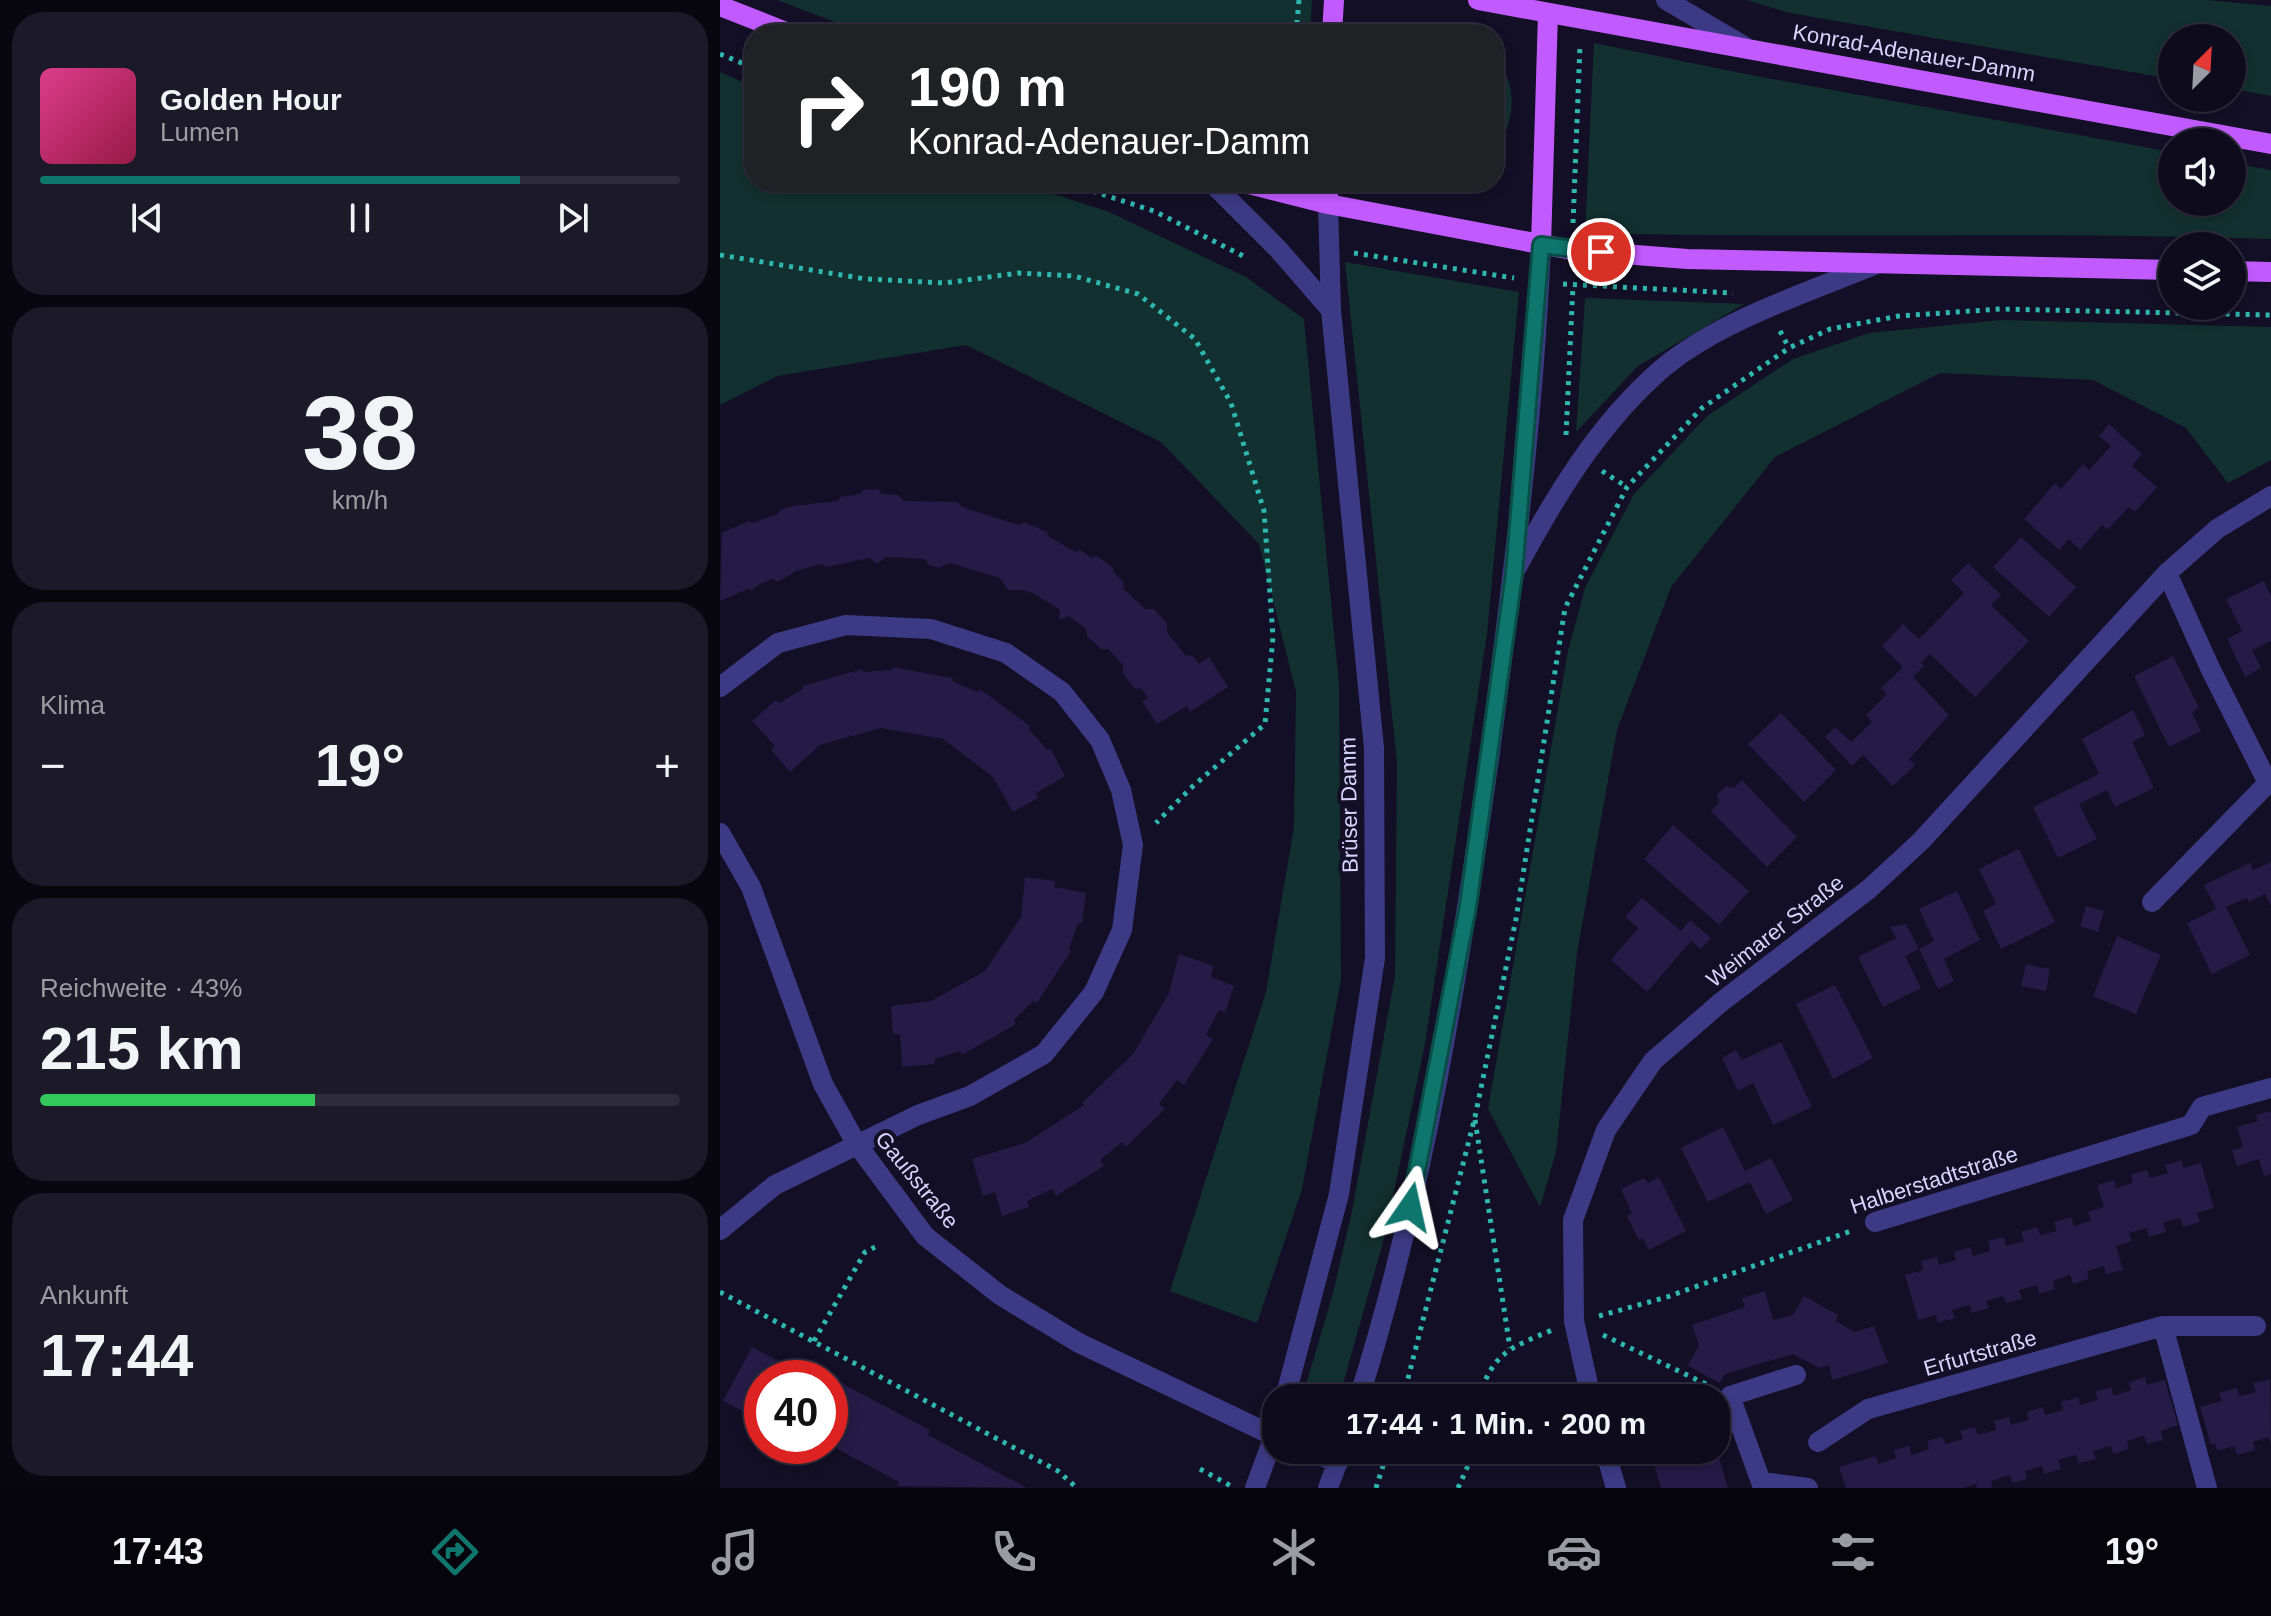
<!DOCTYPE html>
<html lang="de">
<meta charset="utf-8">
<style>
:root{--surface:#0e0b1c;--page:#1c1929;--text:#f1f3f6;--muted:#9b9ba3;--line:#2e2b3b;--accent:#0f766e}
body{margin:0;font-family:Arial,sans-serif;background:var(--page);color:var(--text);height:100vh;display:flex;flex-direction:column;font-size:30px;white-space:nowrap}
*{box-sizing:border-box;margin:0}
p{font-size:26px;color:var(--muted)}
.icon{flex:none;width:44px;height:44px;fill:none;stroke:currentColor;stroke-width:2;stroke-linecap:round;stroke-linejoin:round}
.map{position:relative;flex:1;overflow:hidden}
.side{display:flex;flex-direction:column;gap:12px;padding:12px;background:#08060f;width:720px}
.side>*{flex:none}
.banner{position:absolute;left:24px;top:24px;width:760px;height:168px;border-radius:32px;box-shadow:0 4px 12px #0003,0 0 0 2px var(--line);background:#202124;color:#fff;overflow:hidden}
.needle{width:52px;rotate:24deg}
.fabs{position:absolute;left:1438px;top:24px;display:grid;gap:16px}
.fabs a{display:grid;place-items:center;width:88px;height:88px;border-radius:50%;background:var(--surface);box-shadow:0 4px 12px #0003,0 0 0 2px var(--line);font-size:40px}
.speed{position:absolute;left:24px;top:1360px;display:flex;gap:16px;font-size:40px;font-weight:700;text-align:center}
.speed>*{display:grid;place-content:center;width:104px;height:104px;border-radius:50%;background:var(--surface);box-shadow:0 4px 12px #0003,0 0 0 2px var(--line);line-height:1}
.speed .limit{border:12px solid #d22;background:#fff;color:#111}
.pin{position:absolute;display:grid;place-items:center;width:68px;height:68px;color:#fff;margin:-34px;border:4px solid #fff;border-radius:50%;box-shadow:0 2px 8px #0007}
.me{position:absolute;width:88px;margin:-44px;rotate:11deg;stroke-linejoin:round;filter:drop-shadow(0 0 6px #0008)}
.turn{display:flex;align-items:center;gap:28px;height:168px;padding:0 32px;font-size:36px}
.turn .icon{width:104px;height:104px;stroke-width:2.5}
.turn b{display:block;font-size:56px;line-height:68px}
.big{font-size:60px;font-weight:800;line-height:1.1}
.side .tile{flex:1;display:flex;flex-direction:column;justify-content:center;gap:12px;min-width:0;padding:0 28px;border-radius:32px;background:var(--page)}
.side .dial{align-items:center;gap:0}
.dial b{font-size:104px;line-height:1}
.song{display:flex;align-items:center;gap:24px}
.cover{width:96px;height:96px;border-radius:12px;background:linear-gradient(135deg,hsl(330 70% 55%),hsl(340 70% 35%))}
.played{height:8px;border-radius:4px;background:linear-gradient(90deg,var(--accent) 75%,var(--line) 75%)}
.keys{display:flex;justify-content:space-around;direction:ltr}
.heat{display:flex;justify-content:space-between;align-items:center;font-size:44px;direction:ltr}
.charge{height:12px;border-radius:6px;background:linear-gradient(90deg,#34c759 43%,var(--line) 0)}
.trip{position:absolute;left:542px;top:1384px;width:468px;height:80px;border-radius:32px;background:var(--surface);box-shadow:0 4px 12px #0003,0 0 0 2px var(--line);font-weight:800;line-height:80px;text-align:center}
.tabs{display:flex;height:128px;justify-content:space-around;align-items:center;background:#06040b;color:var(--muted)}
.tabs .icon{width:56px;height:56px}
.tabs .active{color:var(--accent)}
.tabs b{font-size:36px;color:var(--text)}
main{display:flex;flex:1;min-height:0}
.map>svg:first-child{display:block}
.green{fill:#12302f}
.building{fill:#241b47}
.lines{fill:none;stroke-linecap:round;stroke-linejoin:round}
.path{stroke:#2fb8b0;stroke-width:5;stroke-dasharray:4 6;stroke-linecap:butt}
.minor{stroke:#3d3a85;stroke-width:20}
.major{stroke:#c25bff;stroke-width:20}
.route-casing{stroke:#0a4d48;stroke-width:20}
.route{stroke:#0f766e;stroke-width:14}
.labels{text-anchor:middle;dominant-baseline:central;stroke-width:8;stroke-linejoin:round;paint-order:stroke}
.street-label{font-size:22px;fill:#d9d4ff;stroke:#130f26}
</style>
<main>
<section class="side">
<div class="tile">
<div class="song"><i class="cover"></i><div><b>Golden Hour</b><p>Lumen</p></div></div>
<div class="played"></div>
<div class="keys"><svg class="icon" aria-label="previous" viewBox="0 0 24 24"><path d="M18 5L8 12l10 7zM5 5v14"/></svg><svg class="icon" aria-label="pause" viewBox="0 0 24 24"><path d="M8 5v14M16 5v14"/></svg><svg class="icon" aria-label="next" viewBox="0 0 24 24"><path d="M6 5l10 7-10 7zM19 5v14"/></svg></div>
</div>
<div class="tile dial"><b>38</b><p>km/h</p></div>
<div class="tile"><p>Klima</p>
<div class="heat"><a>−</a><b class="big">19°</b><a>+</a></div>
</div>
<div class="tile"><p>Reichweite · 43%</p><b class="big">215 km</b><div class="charge"></div></div>
<div class="tile"><p>Ankunft</p><b class="big">17:44</b></div>
</section>
<div class="map">
<svg width="1551" height="1488" viewBox="0 0 1551 1488">
<rect width="100%" height="100%" fill="#130f26"/>
<path class="green" d="M 57,0 L 592,0 L 590,34 L 147,34 Z
M 1026,0 L 1487,0 L 1551,6 L 1551,96 L 1512,89 L 1512,38 L 1452,38 L 1452,79 L 1070,13 Z
M 874,43 L 1030,75 L 1452,152 L 1452,202 L 1512,202 L 1512,163 L 1551,170 L 1551,239 C 1322,231 1094,239 865,233 Z
M 774,55 C 799,85 796,122 774,153 Z
M 0,72 L 34,87 L 34,182 L 297,182 L 389,212 L 526,277 L 584,319 L 619,685 L 621,980 L 582,1189 L 537,1323 L 450,1291 L 546,992 L 574,827 L 576,692 L 539,544 L 441,442 L 246,345 L 57,376 L 0,405 Z
M 625,262 L 799,292 L 767,634 L 705,1044 L 664,1239 L 619,1398 L 582,1398 L 613,1293 L 632,1211 L 675,976 L 677,763 Z
M 865,298 L 1024,304 L 918,366 L 856,432 Z
M 1281,320 L 1551,327 L 1551,460 L 1508,483 L 1466,428 L 1373,380 L 1220,373 L 1055,457 L 951,587 L 897,730 L 857,953 L 836,1152 L 820,1207 L 768,1109 L 848,651 L 865,588 L 914,494 L 987,416 L 1073,359 L 1149,333 Z"/>
<path class="building" d="M 1389,424 L 1422,454 L 1412,466 L 1437,487 L 1415,512 L 1409,507 L 1387,530 L 1382,525 L 1360,550 L 1349,539 L 1339,550 L 1304,519 L 1335,483 L 1341,489 L 1363,464 L 1369,470 L 1391,446 L 1379,436 Z
M 158,489 L 162,494 L 178,495 L 184,501 L 238,502 L 242,507 L 299,525 L 304,522 L 327,532 L 328,536 L 355,552 L 360,550 L 372,558 L 377,556 L 393,568 L 393,572 L 403,581 L 404,589 L 425,609 L 434,609 L 447,623 L 447,632 L 465,655 L 473,656 L 479,664 L 489,657 L 508,687 L 470,712 L 467,706 L 437,724 L 422,701 L 428,698 L 422,689 L 414,688 L 403,673 L 403,665 L 388,649 L 381,649 L 367,636 L 366,629 L 358,623 L 349,616 L 339,620 L 340,610 L 315,594 L 304,590 L 288,590 L 280,578 L 230,563 L 219,568 L 209,565 L 205,559 L 166,557 L 157,564 L 150,558 L 106,567 L 102,564 L 76,571 L 58,582 L 53,579 L 40,584 L 32,590 L 28,589 L 0,601 L 2,533 L 29,521 L 33,523 L 58,514 L 60,510 L 73,506 L 118,501 L 120,497 L 140,494 L 143,490 Z
M 1301,537 L 1356,587 L 1329,617 L 1273,567 Z
M 1248,563 L 1281,595 L 1271,605 L 1309,641 L 1255,697 L 1210,654 L 1201,663 L 1204,666 L 1193,677 L 1229,715 L 1189,759 L 1195,765 L 1173,786 L 1143,755 L 1132,766 L 1105,737 L 1115,727 L 1131,742 L 1152,722 L 1146,715 L 1167,694 L 1161,688 L 1183,667 L 1162,646 L 1183,624 L 1199,639 L 1244,593 L 1231,580 Z
M 1544,581 L 1551,596 L 1551,641 L 1532,650 L 1541,668 L 1525,677 L 1507,639 L 1522,631 L 1506,599 Z
M 1453,656 L 1479,708 L 1472,712 L 1481,731 L 1449,747 L 1414,676 Z
M 172,667 L 233,678 L 232,681 L 258,692 L 260,689 L 310,726 L 309,729 L 327,750 L 330,748 L 345,776 L 316,793 L 318,798 L 293,812 L 273,777 L 223,739 L 161,728 L 100,745 L 70,772 L 51,750 L 55,746 L 32,721 L 56,700 L 59,703 L 83,689 L 83,686 L 142,669 L 143,672 L 172,670 Z
M 1413,710 L 1425,735 L 1412,742 L 1434,788 L 1395,807 L 1387,790 L 1359,804 L 1377,839 L 1338,858 L 1313,807 L 1379,774 L 1362,739 Z
M 1061,713 L 1116,770 L 1084,802 L 1028,744 Z
M 1022,780 L 1077,837 L 1047,867 L 991,811 L 999,803 L 997,795 L 1006,786 L 1014,788 Z
M 953,825 L 1029,891 L 999,925 L 924,859 Z
M 1299,849 L 1335,922 L 1281,949 L 1263,911 L 1276,904 L 1259,869 Z
M 1551,862 L 1551,906 L 1545,894 L 1529,902 L 1527,898 L 1506,907 L 1530,955 L 1492,974 L 1467,923 L 1496,909 L 1484,885 L 1530,863 L 1533,870 Z
M 305,877 L 335,881 L 334,887 L 366,893 L 362,923 L 358,923 L 349,949 L 351,951 L 317,1003 L 313,1001 L 294,1020 L 296,1024 L 242,1055 L 240,1051 L 215,1059 L 214,1064 L 182,1067 L 180,1034 L 173,1034 L 171,1006 L 211,1001 L 265,971 L 301,917 Z
M 1237,891 L 1260,940 L 1224,959 L 1234,981 L 1218,989 L 1199,949 L 1185,956 L 1201,988 L 1163,1007 L 1138,957 L 1176,938 L 1170,927 L 1186,924 L 1199,949 L 1214,941 L 1199,909 Z
M 922,898 L 961,931 L 970,920 L 991,938 L 981,949 L 971,941 L 927,992 L 891,960 L 918,928 L 905,917 Z
M 1366,906 L 1384,911 L 1378,932 L 1360,926 Z
M 1397,936 L 1441,955 L 1416,1014 L 1373,996 Z
M 459,954 L 494,966 L 491,977 L 514,986 L 505,1012 L 499,1010 L 486,1035 L 493,1039 L 464,1085 L 457,1080 L 439,1104 L 445,1109 L 406,1147 L 402,1142 L 380,1160 L 384,1166 L 336,1196 L 332,1189 L 307,1201 L 309,1207 L 282,1216 L 275,1192 L 263,1196 L 252,1159 L 305,1143 L 364,1105 L 362,1103 L 413,1054 L 449,993 Z
M 1306,964 L 1330,969 L 1326,991 L 1301,986 Z
M 1115,985 L 1153,1058 L 1113,1079 L 1076,1004 Z
M 1061,1042 L 1092,1107 L 1053,1125 L 1033,1083 L 1018,1091 L 1002,1058 L 1016,1050 L 1022,1060 Z
M 1551,1111 L 1551,1174 L 1544,1176 L 1539,1159 L 1517,1166 L 1512,1150 L 1523,1147 L 1517,1127 L 1538,1121 L 1536,1115 Z
M 1003,1127 L 1025,1171 L 1051,1158 L 1073,1200 L 1046,1214 L 1030,1182 L 988,1202 L 961,1148 Z
M 1461,1160 L 1464,1168 L 1481,1163 L 1494,1208 L 1477,1213 L 1480,1222 L 1463,1227 L 1460,1218 L 1443,1223 L 1446,1232 L 1429,1237 L 1427,1228 L 1409,1233 L 1412,1241 L 1396,1246 L 1403,1270 L 1386,1274 L 1384,1266 L 1367,1271 L 1369,1279 L 1353,1284 L 1350,1275 L 1333,1281 L 1335,1289 L 1319,1294 L 1317,1285 L 1299,1290 L 1302,1299 L 1286,1303 L 1283,1296 L 1266,1301 L 1269,1308 L 1252,1313 L 1250,1305 L 1232,1310 L 1235,1318 L 1218,1323 L 1216,1315 L 1198,1320 L 1185,1275 L 1203,1270 L 1201,1261 L 1217,1257 L 1219,1265 L 1236,1260 L 1234,1252 L 1250,1247 L 1253,1256 L 1270,1251 L 1268,1241 L 1284,1237 L 1286,1246 L 1304,1241 L 1301,1232 L 1317,1227 L 1320,1235 L 1337,1231 L 1334,1222 L 1351,1217 L 1354,1226 L 1371,1221 L 1368,1212 L 1384,1207 L 1377,1185 L 1394,1180 L 1396,1188 L 1413,1183 L 1411,1175 L 1427,1170 L 1430,1178 L 1448,1173 L 1445,1165 Z
M 939,1177 L 966,1231 L 929,1250 L 923,1238 L 919,1240 L 907,1216 L 912,1213 L 901,1189 L 924,1178 L 928,1183 Z
M 1045,1291 L 1053,1320 L 1073,1315 L 1084,1296 L 1118,1315 L 1116,1321 L 1135,1332 L 1154,1326 L 1168,1363 L 1112,1380 L 1109,1365 L 1099,1368 L 1073,1354 L 1005,1374 L 1000,1383 L 968,1366 L 979,1345 L 972,1325 L 1025,1307 L 1022,1298 Z
M 32,1347 L 90,1378 L 42,1378 L 42,1421 L 3,1401 Z
M 110,1377 L 210,1430 L 208,1435 L 307,1488 L 177,1486 L 179,1482 L 110,1445 Z
M 1425,1377 L 1427,1385 L 1445,1380 L 1458,1425 L 1441,1431 L 1443,1440 L 1427,1444 L 1424,1436 L 1407,1441 L 1409,1449 L 1393,1454 L 1391,1446 L 1373,1451 L 1376,1459 L 1359,1463 L 1356,1455 L 1338,1460 L 1341,1469 L 1324,1474 L 1322,1466 L 1305,1471 L 1307,1479 L 1292,1483 L 1290,1475 L 1271,1481 L 1273,1488 L 1257,1488 L 1256,1484 L 1244,1488 L 1126,1488 L 1119,1467 L 1156,1456 L 1158,1464 L 1176,1458 L 1174,1450 L 1189,1446 L 1191,1455 L 1209,1449 L 1207,1441 L 1222,1437 L 1226,1444 L 1243,1439 L 1240,1431 L 1255,1427 L 1258,1435 L 1276,1430 L 1274,1421 L 1289,1417 L 1291,1425 L 1309,1420 L 1307,1412 L 1323,1407 L 1325,1415 L 1343,1410 L 1341,1402 L 1358,1397 L 1360,1405 L 1378,1400 L 1375,1392 L 1391,1387 L 1394,1396 L 1411,1390 L 1409,1382 Z
M 1550,1379 L 1551,1444 L 1548,1437 L 1533,1442 L 1535,1450 L 1517,1455 L 1515,1446 L 1497,1451 L 1495,1444 L 1491,1445 L 1480,1407 L 1502,1401 L 1499,1393 L 1517,1388 L 1519,1396 L 1536,1392 L 1533,1383 Z
M 930,1450 L 997,1450 L 1008,1488 L 941,1488 Z"/>
<g class="lines">
<path class="path" d="M 576,34 L 579,0
M 0,54 L 34,68
M 344,182 L 434,211 L 527,258
M 853,223 L 860,45
M 634,253 L 794,278
M 0,255 L 146,279 L 225,283 L 298,273 L 354,276 L 418,294 L 475,339 L 511,403 L 544,511 L 553,637 L 545,724 L 472,787 L 436,823
M 843,284 L 1013,293
M 1060,331 L 1069,348
M 846,435 L 853,285
M 882,471 L 907,487
M 755,1120 L 790,1348
M 0,1292 L 338,1471 L 357,1488
M 879,1316 L 947,1297 L 1131,1231
M 883,1335 L 986,1384
M 94,1341 L 145,1252 L 155,1247
M 683,1398 L 755,1117 L 796,919 L 845,608 L 907,487 L 982,408 L 1069,348 L 1110,329 L 1179,316 L 1280,309 L 1551,315
M 759,1398 C 773,1352 790,1348 832,1330
M 480,1469 L 511,1486
M 656,1488 L 668,1450
M 738,1488 L 755,1450"/>
<path class="minor" d="M 946,0 L 1024,46
M 491,182 L 558,249 L 611,310
M 797,567 C 835,497 876,428 936,374 C 992,323 1084,294 1154,265
M 0,687 L 58,643 L 126,625 L 211,629 L 286,653 L 342,692 L 380,740 L 401,790 L 413,845 L 402,930 L 374,992 L 324,1054 L 250,1096 L 198,1115 L 55,1185 L 0,1230
M 0,833 L 31,887 L 103,1084 L 136,1143 L 205,1236 L 280,1295 L 359,1343 L 556,1437
M 1432,902 L 1548,783 L 1490,668 L 1447,573
M 1155,1222 L 1471,1125 L 1482,1107 L 1551,1088
M 1443,1326 L 1487,1488
M 1076,1375 L 1010,1396 L 1041,1482 L 1088,1488
M 565,1398 L 619,1194 L 655,958 L 654,748 L 611,310 L 608,204
M 639,1398 C 704,1192 740,966 770,752 C 792,584 814,415 821,245
M 871,1398 L 854,1321 L 853,1220 L 886,1130 L 933,1061 L 1000,1003 L 1149,889 L 1201,841 L 1447,573 L 1497,529 L 1551,496
M 1098,1442 L 1148,1409 L 1443,1326 L 1536,1326
M 588,1450 L 618,1463
M 885,1450 L 896,1488
M 535,1488 L 556,1431
M 608,1488 L 622,1450"/>
<path class="major" d="M 758,0 L 1551,144
M 0,6 L 71,34
M 612,34 L 614,0
M 521,182 L 608,204 L 852,250 L 967,259 L 1452,270
M 608,204 L 608,182
M 821,245 L 828,13
M 1512,271 L 1551,272"/>
</g>
<g class="lines">
<g class="route-casing">
<path id="route" d="M 690,1207 L 748,906 L 773,725 L 794,574 L 821,245 L 881,252"/>
</g>
<use href="#route" class="route"/>
</g>
<g class="labels">
<g class="street-label">
<text transform="translate(1194 53) rotate(10)">Konrad-Adenauer-Damm</text>
<text transform="translate(629 805) rotate(-91)">Brüser Damm</text>
<text transform="translate(1055 931) rotate(-38)">Weimarer Straße</text>
<text transform="translate(197 1180) rotate(51)">Gaußstraße</text>
<text transform="translate(1214 1180) rotate(-18)">Halberstadtstraße</text>
<text transform="translate(1260 1353) rotate(-16)">Erfurtstraße</text>
</g>
</g>
</svg>
<div class="fabs">
<a><svg class="needle" viewBox="-14 -14 28 28"><path d="M0-13l5 13h-10z" fill="#e53935"/><path d="M0 13l5-13h-10z" fill="#9b9ba3"/></svg></a>
<a><svg class="icon" aria-label="sound" viewBox="0 0 24 24"><path d="M4 9h4l5-4v14l-5-4H4zM17 9q2 3 0 6"/></svg></a>
<a><svg class="icon" aria-label="layers" viewBox="0 0 24 24"><path d="M12 4l9 5-9 5-9-5zM3 14l9 5 9-5"/></svg></a>
</div>
<div class="speed"><div class="limit">40</div></div>
<div class="pin" style="left:881px;top:252px;background:#d93025"><svg class="icon" aria-label="arrive" viewBox="0 0 24 24"><path d="M6 21V4h12l-3 4 3 4H6"/></svg></div>
<svg class="me" style="left:690px;top:1207px" viewBox="-20 -20 40 40"><path d="M0-17L14 15 0 8-14 15z" fill="#0f766e" stroke="#fff" stroke-width="4"/></svg>
<div class="trip">17:44 · 1 Min. · 200 m</div>
<div class="banner">
<div class="turn"><svg class="icon" aria-label="right" viewBox="0 0 24 24"><path d="M7 20v-9h11M14 6l5 5-5 5"/></svg><div><b>190 m</b>Konrad-Adenauer-Damm</div></div>
</div>
</div>
</main>
<nav class="tabs">
<b>17:43</b>
<svg class="icon active" aria-label="directions" viewBox="0 0 24 24"><path d="M12 3l9 9-9 9-9-9zM9 14v-3h6M13 9l2 2-2 2"/></svg>
<svg class="icon" aria-label="music" viewBox="0 0 24 24"><path d="M9 18V5l10-2v13"/><circle cx="6" cy="18" r="3"/><circle cx="16" cy="16" r="3"/></svg>
<svg class="icon" aria-label="phone" viewBox="0 0 24 24"><path d="M5 4h4l2 5-3 2q2 4 5 5l2-3 5 2v4C11 20 4 13 5 4z"/></svg>
<svg class="icon" aria-label="climate" viewBox="0 0 24 24"><path d="M12 3v18M4 7l16 10M4 17L20 7"/></svg>
<svg class="icon" aria-label="car" viewBox="0 0 24 24"><path d="M5 17H2v-5l4-1 3-4h7l3 4 3 1v5h-3M9 17h6M6 11h13"/><circle cx="7" cy="17" r="2"/><circle cx="17" cy="17" r="2"/></svg>
<svg class="icon" aria-label="filters" viewBox="0 0 24 24"><path d="M4 7h16M4 17h16"/><circle cx="9" cy="7" r="2"/><circle cx="15" cy="17" r="2"/></svg>
<b>19°</b>
</nav>
